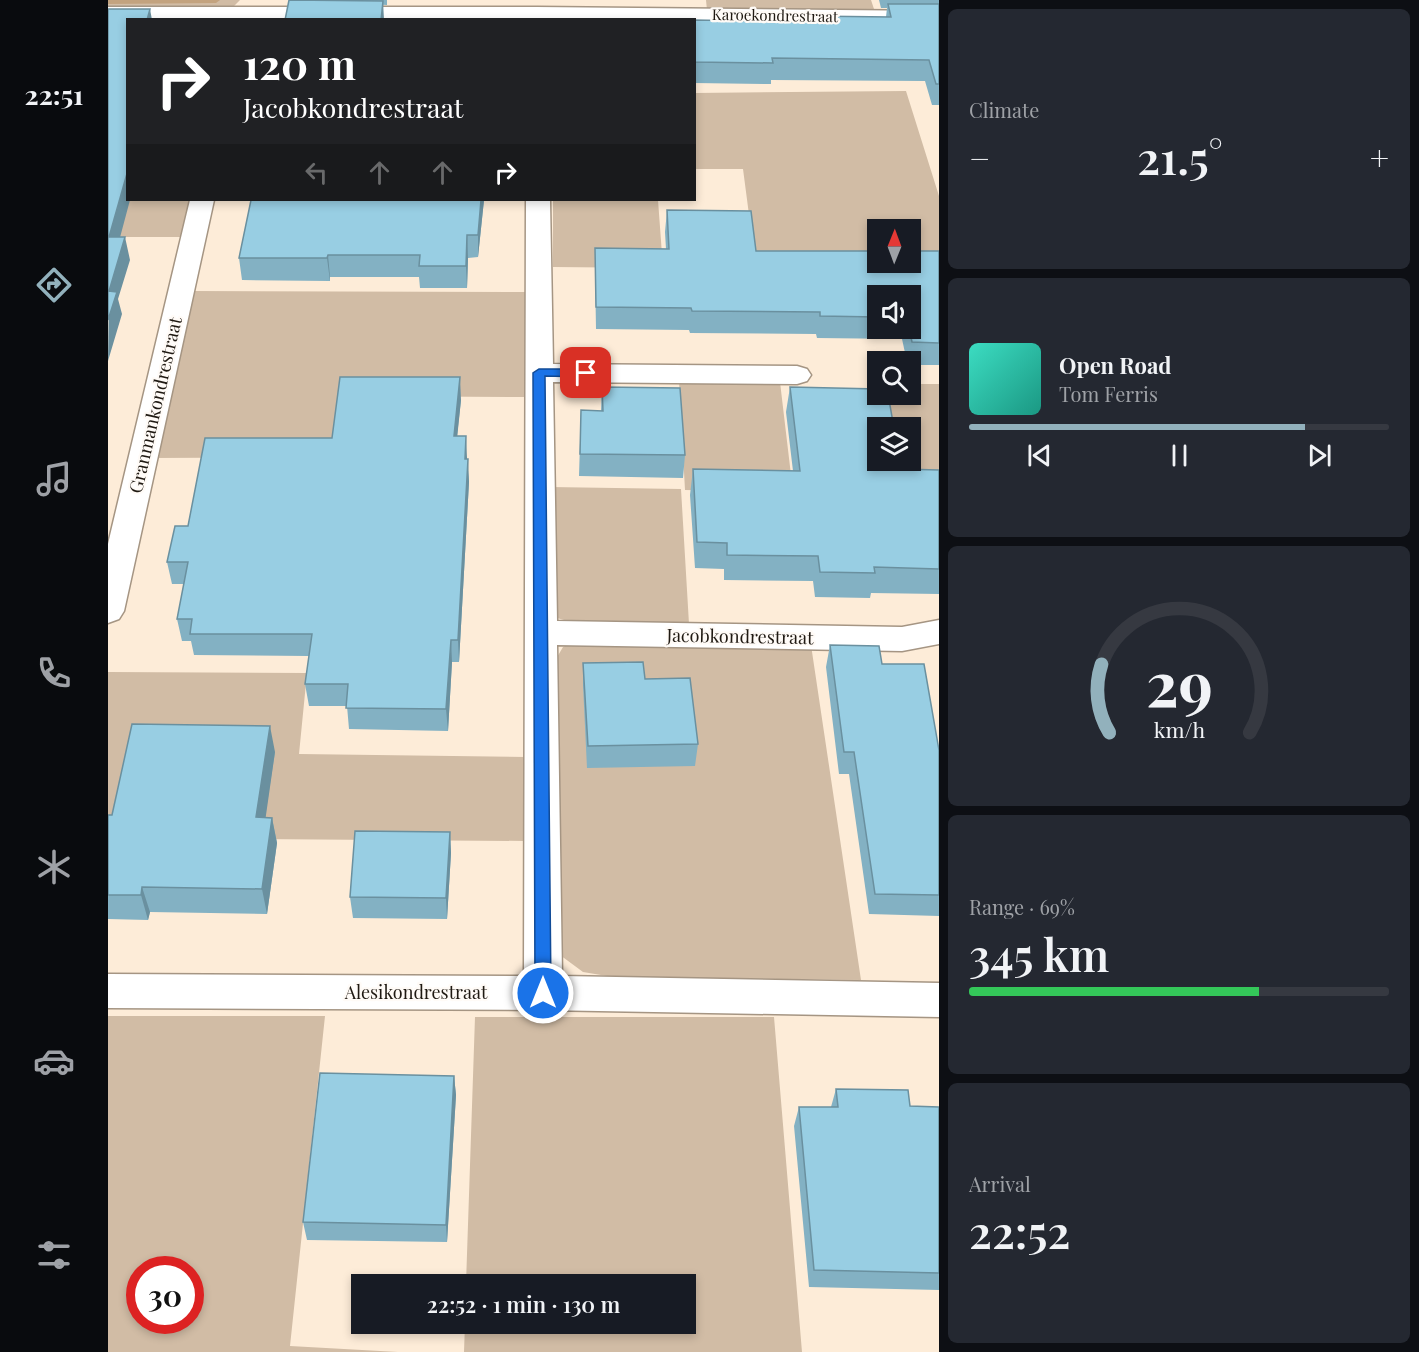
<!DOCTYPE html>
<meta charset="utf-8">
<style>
:root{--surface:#171b24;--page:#242831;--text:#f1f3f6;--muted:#9ea1a6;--line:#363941;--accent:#92b1bc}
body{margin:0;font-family:"Playfair Display",serif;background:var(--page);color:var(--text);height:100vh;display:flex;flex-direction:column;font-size:22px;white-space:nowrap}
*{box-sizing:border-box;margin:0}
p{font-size:20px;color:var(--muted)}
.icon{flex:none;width:33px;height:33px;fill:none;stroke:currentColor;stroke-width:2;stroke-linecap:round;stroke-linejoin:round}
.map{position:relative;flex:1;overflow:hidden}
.drawer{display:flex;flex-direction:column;gap:9px;padding:9px;background:#0d0f14;width:480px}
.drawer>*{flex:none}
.banner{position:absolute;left:18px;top:18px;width:570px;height:183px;border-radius:0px;box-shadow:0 3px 9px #0003;background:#202124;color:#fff;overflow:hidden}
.needle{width:39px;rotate:1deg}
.tools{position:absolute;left:759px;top:219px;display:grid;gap:12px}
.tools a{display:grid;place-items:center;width:54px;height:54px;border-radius:0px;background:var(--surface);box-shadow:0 3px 9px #0003;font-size:30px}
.speed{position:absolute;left:18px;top:1256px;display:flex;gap:12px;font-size:30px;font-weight:700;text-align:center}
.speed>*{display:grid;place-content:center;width:78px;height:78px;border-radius:50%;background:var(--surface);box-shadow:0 3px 9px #0003;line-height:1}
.speed .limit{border:9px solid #d22;background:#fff;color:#111}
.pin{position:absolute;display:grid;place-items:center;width:51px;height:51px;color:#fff;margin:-26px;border-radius:12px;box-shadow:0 3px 9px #0006}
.me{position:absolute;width:66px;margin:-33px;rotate:0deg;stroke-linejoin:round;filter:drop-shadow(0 0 4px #0008)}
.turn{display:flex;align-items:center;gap:21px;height:126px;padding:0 18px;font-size:27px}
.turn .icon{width:78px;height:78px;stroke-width:2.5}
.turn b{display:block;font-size:42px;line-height:51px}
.lanes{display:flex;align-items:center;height:57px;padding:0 18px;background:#0003;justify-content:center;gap:30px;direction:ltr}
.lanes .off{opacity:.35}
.big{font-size:45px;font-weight:600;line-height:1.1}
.drawer .card{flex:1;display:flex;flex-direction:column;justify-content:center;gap:9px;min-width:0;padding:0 21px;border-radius:9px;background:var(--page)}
.drawer .dial{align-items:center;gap:0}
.dial svg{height:156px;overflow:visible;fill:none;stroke:var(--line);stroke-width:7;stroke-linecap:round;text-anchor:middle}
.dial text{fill:var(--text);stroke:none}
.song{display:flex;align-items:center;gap:18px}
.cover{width:72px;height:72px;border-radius:9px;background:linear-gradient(135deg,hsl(170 70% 55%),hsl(170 70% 35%))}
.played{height:6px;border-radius:3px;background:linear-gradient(90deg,var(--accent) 80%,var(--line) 80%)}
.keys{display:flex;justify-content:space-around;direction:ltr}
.heat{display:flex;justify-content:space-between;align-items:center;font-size:33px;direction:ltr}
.charge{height:9px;border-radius:4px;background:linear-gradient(90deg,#34c759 69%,var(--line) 0)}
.trip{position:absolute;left:243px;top:1274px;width:345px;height:60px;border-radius:0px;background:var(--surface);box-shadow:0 3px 9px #0003;font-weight:600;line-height:60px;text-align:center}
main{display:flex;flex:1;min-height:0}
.menu{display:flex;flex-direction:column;width:108px;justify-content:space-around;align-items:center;background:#090b0e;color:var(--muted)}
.menu .icon{width:42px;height:42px}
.menu .current{color:var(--accent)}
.menu b{font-size:27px;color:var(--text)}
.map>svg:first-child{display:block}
.green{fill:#d1bca5;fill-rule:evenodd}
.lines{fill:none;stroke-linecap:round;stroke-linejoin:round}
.stream{fill:#c3a37f;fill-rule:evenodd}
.street-casing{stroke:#a59583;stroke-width:3}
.street{fill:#fff;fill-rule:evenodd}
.wall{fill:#83b1c3;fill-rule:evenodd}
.shaded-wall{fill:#6a909f}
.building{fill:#98cee3;stroke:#6a909f;stroke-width:1.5}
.route{fill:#1a73e8;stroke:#114b97;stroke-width:1.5}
.labels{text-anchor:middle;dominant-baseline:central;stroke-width:4.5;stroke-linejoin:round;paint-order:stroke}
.far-street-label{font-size:15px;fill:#1f1912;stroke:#fffbf7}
.street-label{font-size:18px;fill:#1f1912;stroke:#fffbf7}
</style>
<main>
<nav class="menu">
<b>22:51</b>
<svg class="icon current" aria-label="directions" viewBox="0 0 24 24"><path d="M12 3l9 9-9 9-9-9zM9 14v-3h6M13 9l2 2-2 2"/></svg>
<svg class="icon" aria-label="music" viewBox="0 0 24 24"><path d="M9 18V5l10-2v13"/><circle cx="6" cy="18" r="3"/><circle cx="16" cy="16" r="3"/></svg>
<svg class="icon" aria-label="phone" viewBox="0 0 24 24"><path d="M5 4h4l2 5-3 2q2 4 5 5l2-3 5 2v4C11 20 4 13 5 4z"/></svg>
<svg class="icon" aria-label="climate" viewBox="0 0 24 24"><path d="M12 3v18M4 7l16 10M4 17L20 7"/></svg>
<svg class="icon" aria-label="car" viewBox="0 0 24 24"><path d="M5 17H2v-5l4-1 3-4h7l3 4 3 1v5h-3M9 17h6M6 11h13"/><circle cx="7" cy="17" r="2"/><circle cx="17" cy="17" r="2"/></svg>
<svg class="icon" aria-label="filters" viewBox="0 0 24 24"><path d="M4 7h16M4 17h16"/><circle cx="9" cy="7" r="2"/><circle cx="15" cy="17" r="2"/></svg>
</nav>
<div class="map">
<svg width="831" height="1352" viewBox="0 0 831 1352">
<rect width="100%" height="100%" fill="#fdecd8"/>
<path class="green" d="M 0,0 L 132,0 L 126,6 L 113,8 L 0,8 Z
M 598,0 L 763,0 L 767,12 L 599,10 Z
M 798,91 L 831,196 L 831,270 L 648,268 L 635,169 L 587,169 L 586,93 ZM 770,230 L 802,230 L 802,262 L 770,262 Z
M 20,200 L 86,200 L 77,237 L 0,237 Z
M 445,200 L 550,200 L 555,268 L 445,267 Z
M 83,291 L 418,292 L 417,397 L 238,396 L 230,457 L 44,458 Z
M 571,381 L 672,382 L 685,492 L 577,490 Z
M 803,384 L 831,384 L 831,495 L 796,495 L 790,461 L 802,460 L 802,428 L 784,427 L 778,395 L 802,394 Z
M 442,487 L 573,489 L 581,624 L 463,622 L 449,618 L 441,608 Z
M 470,640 L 703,645 L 753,980 L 505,977 L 475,972 L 452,955 L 448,659 L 455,647 Z
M 0,672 L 199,673 L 191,754 L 418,757 L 418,841 L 0,838 Z
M 0,1016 L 217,1016 L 182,1346 L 290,1352 L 0,1352 ZM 32,1269 L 82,1269 L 82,1320 L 32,1320 Z
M 367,1017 L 666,1017 L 694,1352 L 356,1352 L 357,1323 L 578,1323 L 578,1284 L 358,1284 Z"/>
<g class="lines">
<path class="stream" d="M 0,0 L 112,0 L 108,3 L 0,4 Z"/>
<g class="street-casing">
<path id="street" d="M 0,7 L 429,7 L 831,11 L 831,23 L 586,20 L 0,19 Z
M 82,200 L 106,200 L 16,611 L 11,619 L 0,623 L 0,544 Z
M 418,200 L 442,200 L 445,364 L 689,366 L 699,369 L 703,375 L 699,381 L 689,384 L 445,382 L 449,621 L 794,627 L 831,620 L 831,644 L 794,651 L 449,645 L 454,976 L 831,983 L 831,1017 L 435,1010 L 0,1008 L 0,974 L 416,976 Z"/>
</g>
<use href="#street" class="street"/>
</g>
<path class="wall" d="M 186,0 L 279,0 L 279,5 Z
M 771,0 L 831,0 L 831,105 L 824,105 L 817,81 L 663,80 L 663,84 L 586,83 L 586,20 L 700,22 L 701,16 L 778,17 L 779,8 L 773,8 Z
M 143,200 L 376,200 L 370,257 L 360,258 L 359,288 L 312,288 L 311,277 L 222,277 L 222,281 L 134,280 L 131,258 Z
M 559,210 L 648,251 L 831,251 L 831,365 L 802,365 L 802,362 L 799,362 L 794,339 L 709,338 L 708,334 L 582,333 L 581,330 L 488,329 L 487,270 L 487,248 L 558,249 L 557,232 ZM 770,296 L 802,296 L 802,328 L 770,328 Z
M 494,387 L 577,455 L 575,478 L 471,476 L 473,410 L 493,411 Z
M 682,387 L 793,469 L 831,470 L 831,594 L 763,593 L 762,598 L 707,597 L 705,581 L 616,580 L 616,569 L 587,568 L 582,495 L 585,469 L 685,471 L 678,412 Z
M 353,400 L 349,436 L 359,459 L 361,482 L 351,662 L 344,662 L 340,731 L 241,729 L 239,706 L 201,706 L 197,684 L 201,656 L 86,655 L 83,641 L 74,641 L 69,619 L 76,584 L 64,584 L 59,562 L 80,526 L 224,438 Z
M 722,645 L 774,664 L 831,750 L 831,916 L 761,914 L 741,774 L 731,774 L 718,667 Z
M 475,663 L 537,679 L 590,744 L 587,766 L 479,768 L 475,685 Z
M 167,752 L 157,817 L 164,818 L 169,843 L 159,914 L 42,912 L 40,920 L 0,919 L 0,815 L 4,815 Z
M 342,832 L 343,853 L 339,919 L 245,918 L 242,897 Z
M 346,1076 L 348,1095 L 339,1242 L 199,1240 L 195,1222 Z
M 728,1089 L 802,1106 L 831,1107 L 831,1290 L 701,1287 L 686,1126 L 691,1107 L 723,1107 Z"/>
<path class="shaded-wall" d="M 275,1 L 276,20 L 273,20 Z
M 42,9 L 44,20 L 39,20 Z
M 20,170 L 20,200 L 22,200 L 6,260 L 1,237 Z
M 373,200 L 376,200 L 370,257 L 370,235 Z
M 359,235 L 360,258 L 359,288 L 358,266 Z
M 17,237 L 22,260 L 10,299 L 14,314 L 0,361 L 1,291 Z
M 220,255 L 222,277 L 222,281 L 219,258 Z
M 352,377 L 353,400 L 347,458 L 346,436 Z
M 358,436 L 359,458 L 358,482 L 357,459 Z
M 360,459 L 361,482 L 351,662 L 350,640 Z
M 343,640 L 344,662 L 340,731 L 338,709 Z
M 162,726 L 167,752 L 154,843 L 148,817 Z
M 164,818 L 169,843 L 159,914 L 154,889 Z
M 342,832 L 343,853 L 339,919 L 338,898 Z
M 34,887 L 42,912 L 40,920 L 33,895 Z
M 346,1076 L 348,1095 L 339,1242 L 338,1225 Z"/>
<path class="building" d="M 181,0 L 275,1 L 273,20 L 177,20 Z
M 780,4 L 831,4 L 831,84 L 828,84 L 821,60 L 664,58 L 665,63 L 586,62 L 586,20 L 702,22 L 701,16 L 783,17 Z
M 0,9 L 42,9 L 39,20 L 20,20 L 20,170 L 1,237 L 17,237 L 1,291 L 9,292 L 0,320 Z
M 143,200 L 373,200 L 370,235 L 359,235 L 358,266 L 311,266 L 312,255 L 220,255 L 219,258 L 131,258 Z
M 559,210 L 643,211 L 648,251 L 770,251 L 770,262 L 802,262 L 802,251 L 831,251 L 831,343 L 804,342 L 801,328 L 802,328 L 802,296 L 770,296 L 770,317 L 712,316 L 712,312 L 584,311 L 583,308 L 488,307 L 487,248 L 561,249 Z
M 232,377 L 352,377 L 346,436 L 358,436 L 357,459 L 360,459 L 350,640 L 343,640 L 338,709 L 238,708 L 240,684 L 197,684 L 204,634 L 82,634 L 84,619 L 69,619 L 80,562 L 59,562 L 67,526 L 80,526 L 97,438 L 224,438 Z
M 494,387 L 572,388 L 577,455 L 472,454 L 473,410 L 495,411 Z
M 682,387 L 770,389 L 770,394 L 780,394 L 786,428 L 770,428 L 770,460 L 791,460 L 793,469 L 831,470 L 831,569 L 766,567 L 767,573 L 712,572 L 710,556 L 619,555 L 619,543 L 589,542 L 585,469 L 692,471 Z
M 722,645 L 771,646 L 774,664 L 816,664 L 831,750 L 831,895 L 767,894 L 746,752 L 736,752 Z
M 535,662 L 537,679 L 582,678 L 590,744 L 480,746 L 475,663 Z
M 24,724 L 162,726 L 148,817 L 164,818 L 154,889 L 34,887 L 33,895 L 0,895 L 0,815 L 4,815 Z
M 247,831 L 342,832 L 338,898 L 242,897 Z
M 212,1073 L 346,1076 L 338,1225 L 195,1222 Z
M 728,1089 L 800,1090 L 802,1106 L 831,1107 L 831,1273 L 706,1270 L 691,1107 L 730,1107 Z"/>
<path class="route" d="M 431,369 L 478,369 L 484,373 L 478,377 L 437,376 L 443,993 L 440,998 L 435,1000 L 429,998 L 427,993 L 425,373 Z"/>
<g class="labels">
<g class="far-street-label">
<text transform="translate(667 15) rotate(1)">Karoekondrestraat</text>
</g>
<g class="street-label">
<text transform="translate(47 405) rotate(-77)">Granmankondrestraat</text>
<text transform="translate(632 636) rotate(1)">Jacobkondrestraat</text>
<text x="308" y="992">Alesikondrestraat</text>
</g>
</g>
</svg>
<div class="tools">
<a><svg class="needle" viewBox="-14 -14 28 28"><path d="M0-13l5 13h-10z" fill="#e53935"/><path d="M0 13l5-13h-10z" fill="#9ea1a6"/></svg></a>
<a><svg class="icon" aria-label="sound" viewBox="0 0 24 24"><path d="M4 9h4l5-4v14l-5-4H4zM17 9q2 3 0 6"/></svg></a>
<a><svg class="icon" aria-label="search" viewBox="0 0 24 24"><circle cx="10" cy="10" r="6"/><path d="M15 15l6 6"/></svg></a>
<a><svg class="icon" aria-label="layers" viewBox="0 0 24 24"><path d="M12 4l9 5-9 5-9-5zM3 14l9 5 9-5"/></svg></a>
</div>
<div class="speed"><div class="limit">30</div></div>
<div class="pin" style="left:478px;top:373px;background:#d93025"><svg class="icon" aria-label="arrive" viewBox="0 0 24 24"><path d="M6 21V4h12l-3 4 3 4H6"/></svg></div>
<svg class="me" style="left:435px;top:993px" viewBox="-20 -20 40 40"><circle r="17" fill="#1a73e8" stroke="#fff" stroke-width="3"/><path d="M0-11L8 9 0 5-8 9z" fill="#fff"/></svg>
<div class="trip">22:52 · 1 min · 130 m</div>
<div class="banner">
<div class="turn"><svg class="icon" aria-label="right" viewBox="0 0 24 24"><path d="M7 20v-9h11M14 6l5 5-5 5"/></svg><div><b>120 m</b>Jacobkondrestraat</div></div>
<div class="lanes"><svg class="icon off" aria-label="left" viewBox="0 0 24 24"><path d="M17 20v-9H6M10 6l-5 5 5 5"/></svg><svg class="icon off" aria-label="ahead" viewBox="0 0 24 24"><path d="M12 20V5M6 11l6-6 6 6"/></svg><svg class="icon off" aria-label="ahead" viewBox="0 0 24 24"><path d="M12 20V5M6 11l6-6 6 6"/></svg><svg class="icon" aria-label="right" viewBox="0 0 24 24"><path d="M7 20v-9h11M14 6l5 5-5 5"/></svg></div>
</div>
</div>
<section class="drawer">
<div class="card"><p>Climate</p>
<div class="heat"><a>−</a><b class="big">21.5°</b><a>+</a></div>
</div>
<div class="card">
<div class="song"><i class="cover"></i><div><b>Open Road</b><p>Tom Ferris</p></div></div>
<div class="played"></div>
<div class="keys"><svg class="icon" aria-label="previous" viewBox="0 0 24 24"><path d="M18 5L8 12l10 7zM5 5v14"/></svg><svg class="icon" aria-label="pause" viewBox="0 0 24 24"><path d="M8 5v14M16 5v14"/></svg><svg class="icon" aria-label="next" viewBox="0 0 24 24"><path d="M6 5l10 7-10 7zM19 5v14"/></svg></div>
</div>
<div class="card dial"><svg viewBox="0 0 100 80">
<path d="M14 69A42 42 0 1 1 86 69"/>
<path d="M14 69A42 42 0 0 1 10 34" stroke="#92b1bc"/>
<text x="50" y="56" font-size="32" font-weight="700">29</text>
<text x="50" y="72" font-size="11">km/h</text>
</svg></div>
<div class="card"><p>Range · 69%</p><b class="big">345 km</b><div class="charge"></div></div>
<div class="card"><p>Arrival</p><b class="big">22:52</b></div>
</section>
</main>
